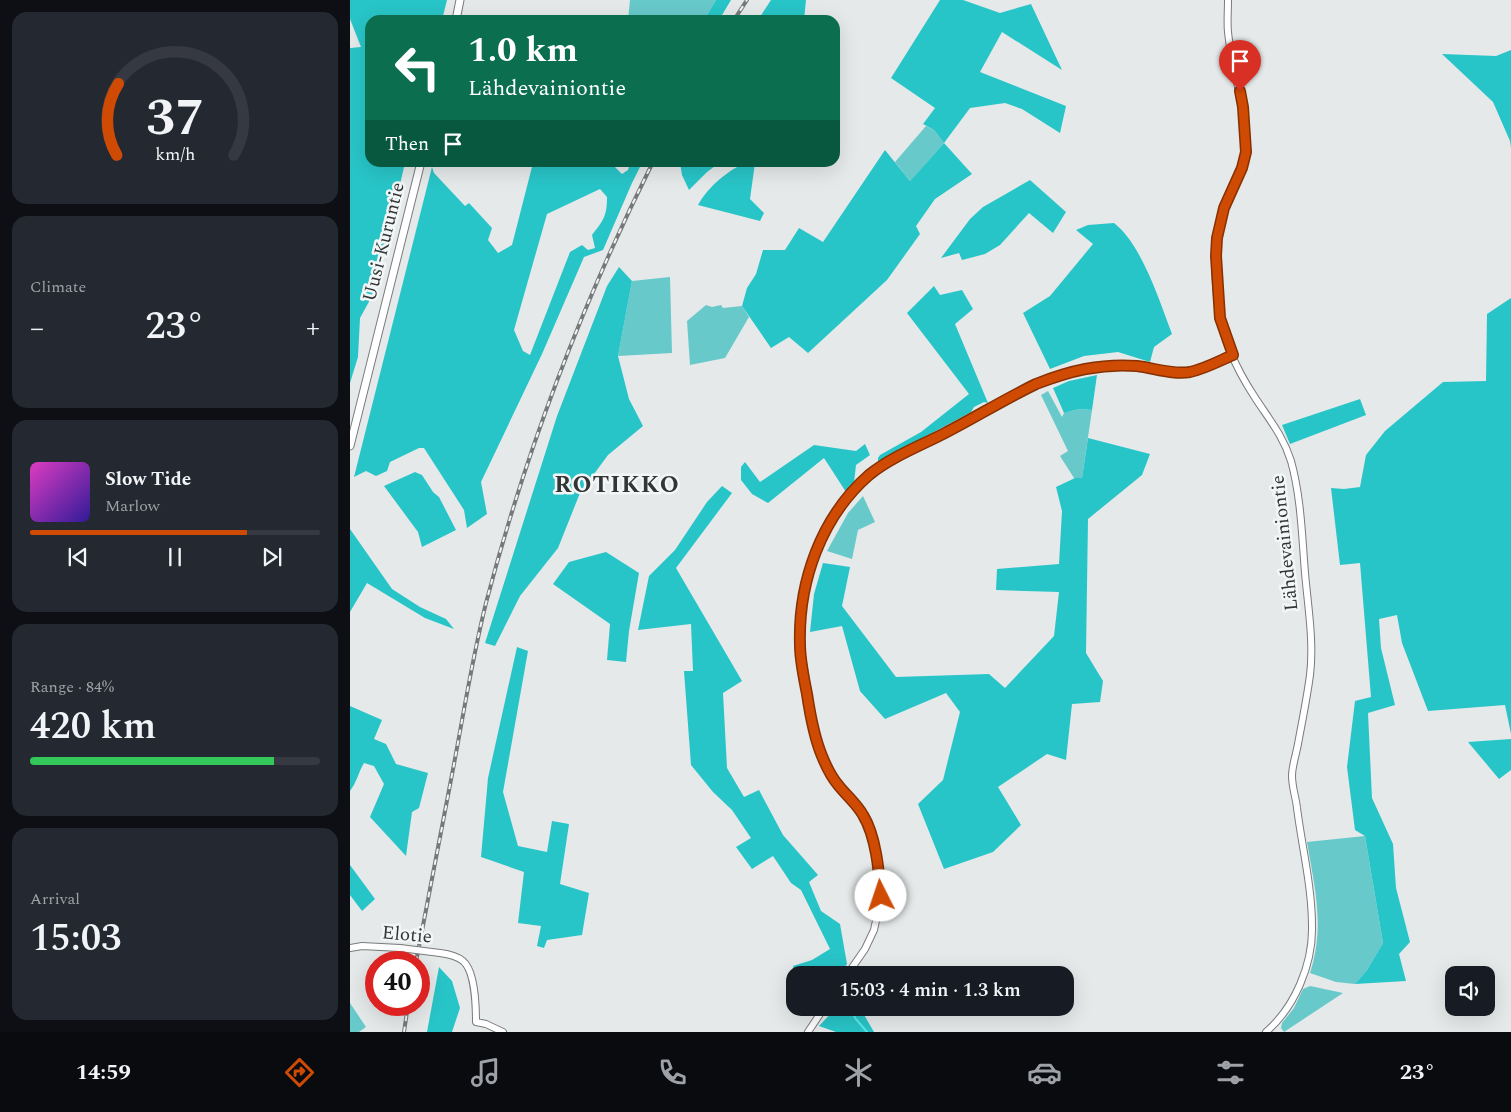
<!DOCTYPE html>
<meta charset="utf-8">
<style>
:root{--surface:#171b24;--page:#242831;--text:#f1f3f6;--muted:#9ea1a6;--line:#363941;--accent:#cf4a03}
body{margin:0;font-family:Spectral,serif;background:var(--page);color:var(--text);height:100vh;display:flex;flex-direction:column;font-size:19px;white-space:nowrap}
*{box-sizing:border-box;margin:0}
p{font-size:16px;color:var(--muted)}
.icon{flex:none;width:28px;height:28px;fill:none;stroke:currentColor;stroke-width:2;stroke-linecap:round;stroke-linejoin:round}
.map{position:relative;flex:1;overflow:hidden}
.side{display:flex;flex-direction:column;gap:12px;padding:12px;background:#0d0f14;width:350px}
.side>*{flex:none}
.top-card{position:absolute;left:15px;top:15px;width:475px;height:152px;border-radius:15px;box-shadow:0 5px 20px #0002;background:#0b6e4f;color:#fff;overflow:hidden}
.fabs{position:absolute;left:1095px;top:966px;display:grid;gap:10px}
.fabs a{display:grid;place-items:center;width:50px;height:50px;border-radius:10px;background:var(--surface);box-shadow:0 5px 20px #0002;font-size:25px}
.speed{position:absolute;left:15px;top:951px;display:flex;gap:10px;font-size:25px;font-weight:700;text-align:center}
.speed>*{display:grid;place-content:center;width:65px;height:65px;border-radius:50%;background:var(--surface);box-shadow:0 5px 20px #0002;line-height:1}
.speed .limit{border:8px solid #d22;background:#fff;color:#111}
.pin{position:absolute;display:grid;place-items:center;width:42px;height:42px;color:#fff;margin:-51px -21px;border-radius:50% 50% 50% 0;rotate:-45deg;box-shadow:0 0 5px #0007}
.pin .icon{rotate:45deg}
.me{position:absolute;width:55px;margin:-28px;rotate:356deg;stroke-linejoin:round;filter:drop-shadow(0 0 4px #0008)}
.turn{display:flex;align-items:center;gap:18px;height:105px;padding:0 20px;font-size:22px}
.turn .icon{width:65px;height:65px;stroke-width:2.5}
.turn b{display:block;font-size:35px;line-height:42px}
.then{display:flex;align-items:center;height:48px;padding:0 20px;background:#0003;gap:10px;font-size:19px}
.big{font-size:38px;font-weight:600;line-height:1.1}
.side .tile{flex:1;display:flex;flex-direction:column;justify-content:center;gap:8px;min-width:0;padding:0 18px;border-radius:15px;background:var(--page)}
.side .dial{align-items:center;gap:0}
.dial svg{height:130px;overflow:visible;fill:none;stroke:var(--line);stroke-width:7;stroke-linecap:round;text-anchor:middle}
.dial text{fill:var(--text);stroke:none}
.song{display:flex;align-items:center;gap:15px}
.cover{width:60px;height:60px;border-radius:8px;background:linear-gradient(135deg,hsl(310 70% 55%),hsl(250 70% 35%))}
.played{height:5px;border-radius:2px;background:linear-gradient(90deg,var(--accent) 75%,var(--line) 75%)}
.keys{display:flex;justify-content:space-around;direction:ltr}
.heat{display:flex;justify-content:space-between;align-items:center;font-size:28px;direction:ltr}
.charge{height:8px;border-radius:4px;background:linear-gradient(90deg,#34c759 84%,var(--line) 0)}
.trip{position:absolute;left:436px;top:966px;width:288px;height:50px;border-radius:15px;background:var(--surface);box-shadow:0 5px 20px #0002;font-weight:600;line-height:50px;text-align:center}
.menu{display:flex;height:80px;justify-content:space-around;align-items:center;background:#090b0e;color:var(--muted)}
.menu .icon{width:35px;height:35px}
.menu .active{color:var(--accent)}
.menu b{font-size:22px;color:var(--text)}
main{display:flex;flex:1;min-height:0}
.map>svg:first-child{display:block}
.green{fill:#68c9ca}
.forest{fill:#28c5c8;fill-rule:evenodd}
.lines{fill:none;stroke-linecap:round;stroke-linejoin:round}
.stream{stroke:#5be9eb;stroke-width:2}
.secondary-casing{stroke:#797c7c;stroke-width:8}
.primary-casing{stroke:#797c7c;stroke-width:9}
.secondary{stroke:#fff;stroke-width:6}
.primary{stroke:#fff;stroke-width:7}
.rail-casing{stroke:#767979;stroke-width:4}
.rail{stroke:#f2f6f6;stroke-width:2;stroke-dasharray:5.5;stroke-linecap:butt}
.secondary-bridge-casing{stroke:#797c7c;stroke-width:8;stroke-linecap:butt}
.secondary-bridge{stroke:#fff;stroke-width:6}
.route-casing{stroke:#873002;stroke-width:12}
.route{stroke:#cf4a03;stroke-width:9}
.labels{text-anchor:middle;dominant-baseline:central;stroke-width:5;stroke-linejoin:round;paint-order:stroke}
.street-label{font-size:19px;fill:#343636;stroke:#f2f6f6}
.district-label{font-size:24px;font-weight:bold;letter-spacing:1px;fill:#343636;stroke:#f2f6f6}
</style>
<main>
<section class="side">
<div class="tile dial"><svg viewBox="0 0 100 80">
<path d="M14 69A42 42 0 1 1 86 69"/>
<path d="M14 69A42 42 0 0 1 15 25" stroke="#cf4a03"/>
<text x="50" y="56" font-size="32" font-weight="700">37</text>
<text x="50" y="72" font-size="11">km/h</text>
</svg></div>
<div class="tile"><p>Climate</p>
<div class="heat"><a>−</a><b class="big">23°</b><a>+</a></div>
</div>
<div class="tile">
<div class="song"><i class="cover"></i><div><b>Slow Tide</b><p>Marlow</p></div></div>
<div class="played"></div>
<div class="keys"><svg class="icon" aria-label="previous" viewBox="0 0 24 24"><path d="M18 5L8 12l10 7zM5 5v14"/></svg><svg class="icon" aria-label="pause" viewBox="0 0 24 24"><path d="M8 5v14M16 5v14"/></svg><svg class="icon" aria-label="next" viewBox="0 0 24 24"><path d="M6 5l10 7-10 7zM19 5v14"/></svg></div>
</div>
<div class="tile"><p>Range · 84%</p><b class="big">420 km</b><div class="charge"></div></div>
<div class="tile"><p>Arrival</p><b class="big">15:03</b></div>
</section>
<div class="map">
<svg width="1161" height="1032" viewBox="0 0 1161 1032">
<rect width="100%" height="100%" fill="#e5e9e9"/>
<path class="green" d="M 280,0 L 366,0 L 354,20 L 278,20 Z
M 576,126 L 584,130 L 594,143 L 560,181 L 545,162 Z
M 320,277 L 322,353 L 268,356 L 282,281 Z
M 356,305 L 362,307 L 371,305 L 373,308 L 392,306 L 399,317 L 375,358 L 340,365 L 337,321 Z
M 698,391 L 712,417 L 714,413 L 729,409 L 742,410 L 732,478 L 724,478 L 710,456 L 718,451 L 691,395 Z
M 513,496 L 525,522 L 508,530 L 502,559 L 477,551 L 498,513 Z
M 1015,836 L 1033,943 L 1017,970 L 1005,984 L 986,982 L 960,973 C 975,927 965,889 957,842 Z
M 960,986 L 993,993 L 934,1032 L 931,1028 L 932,1023 L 944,1008 L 953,989 Z
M 0,1003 L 16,1027 L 9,1032 L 0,1032 Z"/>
<path class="forest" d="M 0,0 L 97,0 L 92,20 L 20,20 L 20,162 L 55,163 L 32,261 L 21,298 L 10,318 L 8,357 L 0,383 L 0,48 L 11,47 L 0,19 Z
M 366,0 L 381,0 L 369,20 L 354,20 Z
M 421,0 L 456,0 L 454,20 L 408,20 Z
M 590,0 L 613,0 L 650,13 L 681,4 L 712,70 L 652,32 L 630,72 L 716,106 L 710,133 L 672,109 L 655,103 L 620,108 L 594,143 L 622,174 L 585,199 L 566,226 L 570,234 L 537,280 L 458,353 L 439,337 L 421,348 L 392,306 L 397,288 L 406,274 L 413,250 L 435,250 L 449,228 L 473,242 L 535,150 L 560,181 L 594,143 L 584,130 L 573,124 L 585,108 L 541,78 Z
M 1161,50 L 1161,148 L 1160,141 L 1143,102 L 1092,54 L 1146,56 Z
M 397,162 L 405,163 L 400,199 L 414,213 L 410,221 L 348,205 C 358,187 378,170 397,162 Z
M 183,163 L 261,163 L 272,174 L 278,170 L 280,163 L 292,163 L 282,183 L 253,250 L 234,257 L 192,354 L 131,482 L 137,514 L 117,528 L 114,510 L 74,448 L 69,448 L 40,462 L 37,471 L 26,476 L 16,471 L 4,477 L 82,167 L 84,173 L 115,206 L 119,203 L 142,228 L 138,240 L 148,253 L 162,245 ZM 250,189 L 257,197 C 257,215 254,220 242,235 L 245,248 L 238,250 L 232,245 L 220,252 L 180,355 L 173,351 L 164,330 L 197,214 Z
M 330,163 L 330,162 L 369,163 L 357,172 L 339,190 L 332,175 Z
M 680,180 L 716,212 L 703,233 L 679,213 L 650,245 L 635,254 L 612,260 L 609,253 L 591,258 L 620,219 L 633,207 Z
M 764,223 C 791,243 810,302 822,334 L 804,347 L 800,362 L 768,352 L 734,356 L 700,369 L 673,313 L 700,296 L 743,244 L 726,230 L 738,225 Z
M 269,267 L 282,281 L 268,356 L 279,399 L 293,426 L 258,455 L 230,493 L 208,548 L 170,596 L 145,646 L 135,643 L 207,416 L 257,286 Z
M 584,286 L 590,295 L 612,290 L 623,309 L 605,324 L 638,403 L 634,402 L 624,407 L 621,412 L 528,462 L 528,458 L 530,455 L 571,432 L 619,394 L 557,313 Z
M 1161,298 L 1161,734 L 1155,705 L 1078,711 L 1052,643 L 1047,615 L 1029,619 L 1031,648 L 1045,705 L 1018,713 L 1022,798 L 1043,844 L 1046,888 L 1060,942 L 1049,954 L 1056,981 L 1005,984 L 1017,970 L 1033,943 L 1015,836 L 1005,830 L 997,767 L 1005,701 L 1021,697 L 1010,563 L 990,565 L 981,488 L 994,489 L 1010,487 L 1016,455 L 1035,431 L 1093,382 L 1136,381 L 1137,314 Z
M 747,375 L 742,410 L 729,409 L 714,413 L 703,388 L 719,381 Z
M 1010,399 L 1016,415 L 940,444 L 932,425 Z
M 738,438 L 800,454 L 792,475 L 738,519 L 736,653 L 753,681 L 750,702 L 722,704 L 716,760 L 697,754 L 648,787 L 671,825 L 643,852 L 594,869 L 568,804 L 593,780 L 610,712 L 596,693 L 535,719 L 510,691 L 492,626 L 460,632 L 464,594 L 473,563 L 500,567 L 492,606 L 546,677 L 639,674 L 655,688 L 704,636 L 709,592 L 646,590 L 647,569 L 709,564 L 712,511 L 706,487 L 725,478 L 732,478 Z
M 515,444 L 520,455 L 506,465 L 504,483 L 496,492 L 474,458 L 418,503 L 402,494 L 391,480 L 391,467 L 395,462 L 410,482 L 464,445 L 506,451 Z
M 65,472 L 72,475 L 83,492 L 89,497 L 106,530 L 72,547 L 68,532 L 34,486 Z
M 372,486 L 382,493 L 326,568 L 392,681 L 373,693 L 377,768 L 394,797 L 409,790 L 433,835 L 468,875 L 459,882 L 471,911 L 490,924 L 497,964 L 489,975 L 445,975 L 445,1000 L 443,966 L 462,960 L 480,949 L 451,890 L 441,883 L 423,856 L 402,869 L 386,847 L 401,838 L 382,810 L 363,792 L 341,765 L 334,671 L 343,671 L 341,624 L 288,630 L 299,576 L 325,550 L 357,502 Z
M 0,529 L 42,589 L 70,607 L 96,619 L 104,629 L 75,618 L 17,583 L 0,612 Z
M 256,552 L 289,573 L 279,631 L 276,662 L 257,660 L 260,624 L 203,584 L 219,562 Z
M 167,647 L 178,651 L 153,792 L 168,846 L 197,852 L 202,821 L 219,824 L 210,884 L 239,893 L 232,935 L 197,940 L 194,948 L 187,946 L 191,926 L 168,923 L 174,872 L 131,857 L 138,778 Z
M 0,706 L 32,720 L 24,739 L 36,744 L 46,764 L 78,773 L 69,808 L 62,812 L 56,856 L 20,817 L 34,784 L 24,766 L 14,763 C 8,773 7,782 0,791 Z
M 1161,739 L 1161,770 L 1149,779 L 1118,742 Z
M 0,865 L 25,899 L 12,911 L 0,895 Z
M 89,967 L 102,981 L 110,1008 L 102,1032 L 77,1032 Z
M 486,1008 L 511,1008 L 513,1013 L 524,1032 L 486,1032 L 469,1026 Z"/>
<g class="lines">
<path class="stream" d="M 502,1008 L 505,1018 L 517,1032"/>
<g class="secondary-casing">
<path id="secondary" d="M 878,0 C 878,11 877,22 878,32 C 882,72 897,109 896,149 C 896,168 882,187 875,205 C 863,237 864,272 868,306 C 872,337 887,370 904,396 C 918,418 933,435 941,461 C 951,497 952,536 955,573 C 958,607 964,642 960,675 C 957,698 952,722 948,744 C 946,755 942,766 942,776 C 942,787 946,798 947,808 C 952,847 962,887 962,926 C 963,964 945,1007 916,1032
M 0,948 L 12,946 L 50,948
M 90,953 C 98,954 107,956 113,961 C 125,971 126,1007 126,1022 L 136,1024 L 153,1032
M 497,975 L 515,949 L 524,930 L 530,902 L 530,872 L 518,824 L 506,805 L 490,788 L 480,773 L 471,755 L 462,718 L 450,644 L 452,606 L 463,557 L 481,521 L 492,504 L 519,475 L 553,454 L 685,384 C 718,371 751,363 787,366 C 804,368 823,375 840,372 C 854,369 869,361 883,355
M 458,1032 L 474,1008"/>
</g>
<g class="primary-casing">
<path id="primary" d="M 106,20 L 110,0
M 0,446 L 71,162"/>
</g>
<use href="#secondary" class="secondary"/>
<use href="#primary" class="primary"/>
<g class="rail-casing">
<path id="rail" d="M 384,20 L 397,0
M 66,962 C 77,903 89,844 100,785 C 112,724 121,663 136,603 C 176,450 232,304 303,162
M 54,1032 L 58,1005"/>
</g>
<use href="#rail" class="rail"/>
<g class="secondary-bridge-casing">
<path id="secondary-bridge" d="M 50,948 L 90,953"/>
</g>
<use href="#secondary-bridge" class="secondary-bridge"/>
</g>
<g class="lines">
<g class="route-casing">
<path id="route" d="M 531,896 C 529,871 526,836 513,815 C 507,804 497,796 489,786 C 482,778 476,766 472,756 C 464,737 460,714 457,694 C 454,678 450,661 450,645 C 448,582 471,517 519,475 C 541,457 570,446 595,433 C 626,417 655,399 686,384 C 719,371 751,363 787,366 C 804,368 823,375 840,372 C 854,369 869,361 883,355 L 870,318 L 866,256 L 867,238 L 874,208 L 892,168 L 896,152 L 893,107 L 890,91"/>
</g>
<use href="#route" class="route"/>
</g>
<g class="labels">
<g class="street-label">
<text transform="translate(34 242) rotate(-76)">Uusi-Kuruntie</text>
<text transform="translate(935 543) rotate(-96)">Lähdevainiontie</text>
<text transform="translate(57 935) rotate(5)">Elotie</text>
</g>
<g class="district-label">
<text x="267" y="485">ROTIKKO</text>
</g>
</g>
</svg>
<div class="fabs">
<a><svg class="icon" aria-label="sound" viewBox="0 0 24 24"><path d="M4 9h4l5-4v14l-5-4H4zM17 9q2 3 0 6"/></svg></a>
</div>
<div class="speed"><div class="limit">40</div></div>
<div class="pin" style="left:890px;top:91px;background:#d93025"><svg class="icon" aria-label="arrive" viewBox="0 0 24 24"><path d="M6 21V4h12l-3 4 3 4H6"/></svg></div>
<svg class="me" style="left:531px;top:896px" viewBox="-20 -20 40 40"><circle r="19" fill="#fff"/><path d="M0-13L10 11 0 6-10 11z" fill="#cf4a03"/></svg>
<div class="trip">15:03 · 4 min · 1.3 km</div>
<div class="top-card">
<div class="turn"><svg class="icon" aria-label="left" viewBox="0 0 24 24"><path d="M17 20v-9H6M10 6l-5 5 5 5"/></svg><div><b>1.0 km</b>Lähdevainiontie</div></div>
<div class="then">Then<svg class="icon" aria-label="arrive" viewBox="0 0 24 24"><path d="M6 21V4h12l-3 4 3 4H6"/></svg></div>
</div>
</div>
</main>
<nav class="menu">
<b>14:59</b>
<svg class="icon active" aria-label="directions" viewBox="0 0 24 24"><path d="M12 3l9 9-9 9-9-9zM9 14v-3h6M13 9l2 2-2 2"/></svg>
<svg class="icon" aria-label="music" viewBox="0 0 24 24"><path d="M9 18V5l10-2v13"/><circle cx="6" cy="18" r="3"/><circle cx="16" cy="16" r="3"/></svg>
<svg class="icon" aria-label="phone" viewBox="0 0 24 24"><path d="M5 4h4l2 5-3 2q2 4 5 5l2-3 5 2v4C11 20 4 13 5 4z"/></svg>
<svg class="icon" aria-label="climate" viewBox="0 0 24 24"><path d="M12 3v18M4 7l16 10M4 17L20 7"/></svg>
<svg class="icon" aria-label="car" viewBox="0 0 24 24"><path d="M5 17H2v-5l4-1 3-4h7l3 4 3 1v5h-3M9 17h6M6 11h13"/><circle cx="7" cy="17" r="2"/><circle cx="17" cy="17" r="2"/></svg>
<svg class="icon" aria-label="filters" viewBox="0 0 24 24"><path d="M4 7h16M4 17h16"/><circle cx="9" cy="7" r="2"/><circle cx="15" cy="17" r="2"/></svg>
<b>23°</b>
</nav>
